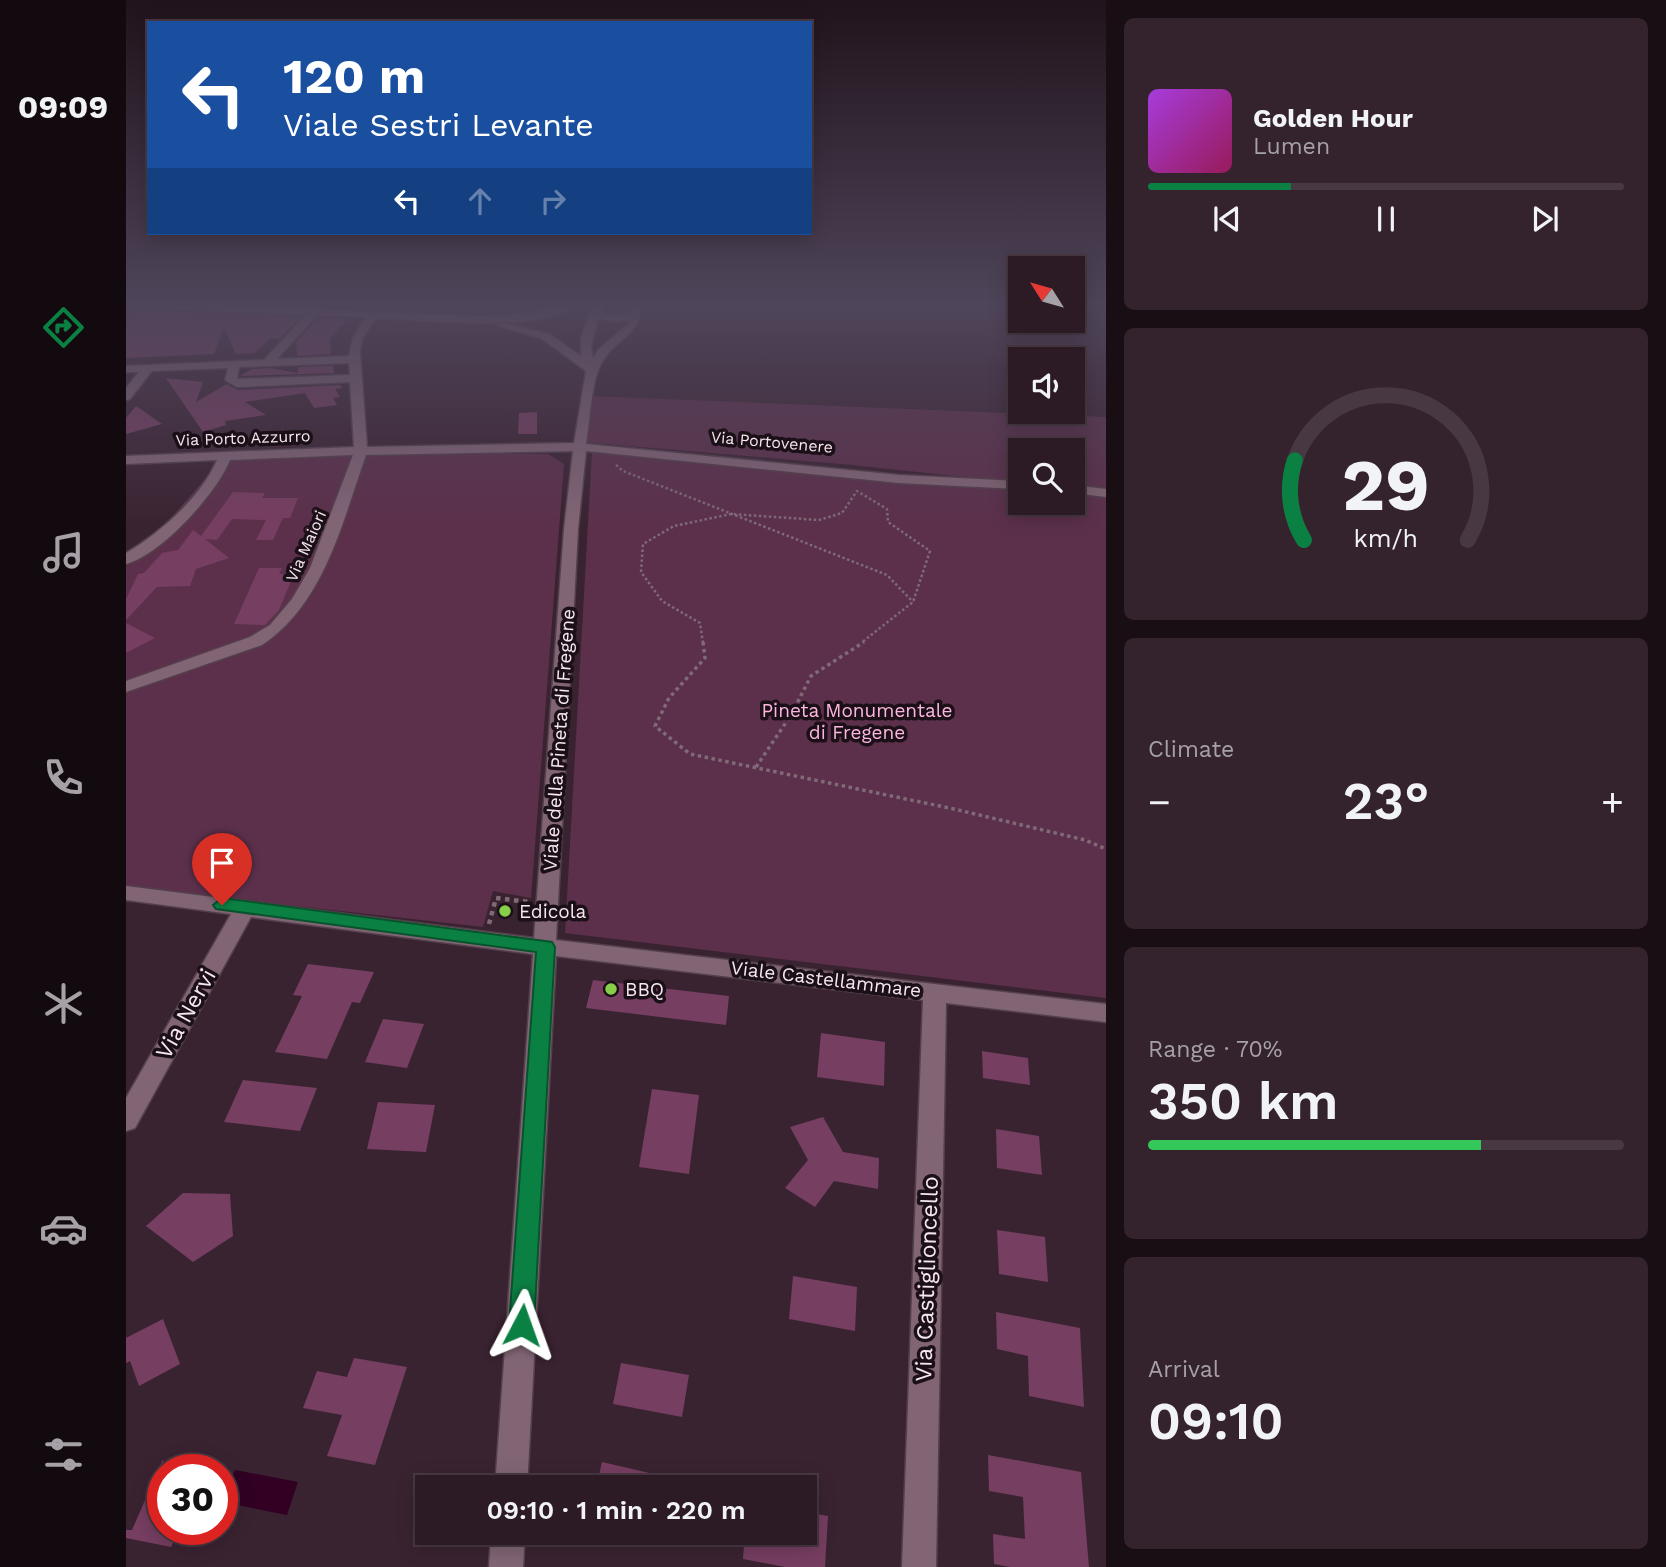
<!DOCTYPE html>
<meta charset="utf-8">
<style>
:root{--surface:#2c1a25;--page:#34232d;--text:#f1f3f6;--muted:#a6a1a7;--line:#483842;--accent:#0b8043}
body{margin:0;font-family:"Work Sans",sans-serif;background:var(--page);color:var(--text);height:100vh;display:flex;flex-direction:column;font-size:26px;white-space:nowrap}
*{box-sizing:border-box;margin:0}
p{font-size:23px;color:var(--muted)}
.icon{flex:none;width:38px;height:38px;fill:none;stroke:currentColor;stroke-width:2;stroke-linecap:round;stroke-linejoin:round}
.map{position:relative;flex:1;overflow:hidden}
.side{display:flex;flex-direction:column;gap:18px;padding:18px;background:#180e14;width:560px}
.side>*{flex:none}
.banner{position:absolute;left:21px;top:21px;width:665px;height:214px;border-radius:0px;box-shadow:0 4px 18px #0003,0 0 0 2px var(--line);background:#1a4fa0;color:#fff;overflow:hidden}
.needle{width:46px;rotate:307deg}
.tools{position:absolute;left:882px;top:256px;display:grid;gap:14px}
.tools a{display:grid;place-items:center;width:77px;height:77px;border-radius:0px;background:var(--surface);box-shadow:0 4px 18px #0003,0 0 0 2px var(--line);font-size:35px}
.speed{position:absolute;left:21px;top:1454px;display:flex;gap:14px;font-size:35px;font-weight:700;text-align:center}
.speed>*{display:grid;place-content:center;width:91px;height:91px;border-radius:50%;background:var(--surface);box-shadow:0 4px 18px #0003,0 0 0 2px var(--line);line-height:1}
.speed .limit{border:10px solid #d22;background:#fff;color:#111}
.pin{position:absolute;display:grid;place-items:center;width:60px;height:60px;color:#fff;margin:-72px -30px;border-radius:50% 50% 50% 0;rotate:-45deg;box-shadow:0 0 7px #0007}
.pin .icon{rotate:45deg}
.me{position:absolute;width:77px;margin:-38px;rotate:4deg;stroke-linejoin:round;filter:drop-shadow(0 0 5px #0008)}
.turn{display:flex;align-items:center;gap:24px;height:147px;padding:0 21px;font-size:32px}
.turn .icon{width:91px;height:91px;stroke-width:2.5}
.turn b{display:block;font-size:49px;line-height:60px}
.lanes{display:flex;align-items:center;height:66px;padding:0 21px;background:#0003;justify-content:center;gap:35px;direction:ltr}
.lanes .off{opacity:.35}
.big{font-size:52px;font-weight:600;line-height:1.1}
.side .widget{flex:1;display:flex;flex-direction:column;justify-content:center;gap:10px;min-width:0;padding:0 24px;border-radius:10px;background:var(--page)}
.side .dial{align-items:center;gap:0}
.dial svg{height:182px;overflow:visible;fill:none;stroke:var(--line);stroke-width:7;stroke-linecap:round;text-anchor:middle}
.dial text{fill:var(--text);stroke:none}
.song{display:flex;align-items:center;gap:21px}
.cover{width:84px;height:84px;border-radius:10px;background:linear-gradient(135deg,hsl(280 70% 55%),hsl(330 70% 35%))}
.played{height:7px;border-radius:4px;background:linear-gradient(90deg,var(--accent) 30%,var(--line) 30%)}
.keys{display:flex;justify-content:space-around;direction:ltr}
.heat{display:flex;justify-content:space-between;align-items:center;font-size:38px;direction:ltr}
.charge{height:10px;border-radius:5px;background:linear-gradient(90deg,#34c759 70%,var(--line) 0)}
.trip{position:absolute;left:289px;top:1475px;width:402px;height:70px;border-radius:0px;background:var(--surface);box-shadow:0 4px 18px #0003,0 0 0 2px var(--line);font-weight:600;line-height:70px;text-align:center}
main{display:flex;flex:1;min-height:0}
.menu{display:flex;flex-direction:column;width:126px;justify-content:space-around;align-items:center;background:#120a0f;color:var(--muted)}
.menu .icon{width:49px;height:49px}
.menu .current{color:var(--accent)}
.menu b{font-size:32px;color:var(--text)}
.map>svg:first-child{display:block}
.green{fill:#5c304b}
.water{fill:#310023}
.building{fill:#763e61}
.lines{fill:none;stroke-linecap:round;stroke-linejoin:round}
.minor-casing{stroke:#54404c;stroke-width:3}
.path-far2{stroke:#7f6a76;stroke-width:2.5;stroke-dasharray:2.5 2.5;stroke-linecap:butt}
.path-far1{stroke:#7f6a76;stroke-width:3.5;stroke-dasharray:3.5 3.5;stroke-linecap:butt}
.path{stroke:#7f6a76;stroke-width:4.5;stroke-dasharray:4.5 4.5;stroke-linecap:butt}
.minor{fill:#816575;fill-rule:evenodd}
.route{fill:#0b8043;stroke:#07532c;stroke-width:2}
.poi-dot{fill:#88cf49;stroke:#1b1017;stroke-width:2.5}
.labels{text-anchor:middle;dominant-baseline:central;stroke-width:7;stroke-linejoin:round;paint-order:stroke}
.far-street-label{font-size:16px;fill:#f7e6ef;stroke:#1b1017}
.park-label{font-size:19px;fill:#fcb6e0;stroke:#1b1017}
.street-label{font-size:19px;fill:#f7e6ef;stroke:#1b1017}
.poi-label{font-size:19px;fill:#f7e6ef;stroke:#1b1017;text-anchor:start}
.near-street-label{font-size:23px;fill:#f7e6ef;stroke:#1b1017}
</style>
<main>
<nav class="menu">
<b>09:09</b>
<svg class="icon current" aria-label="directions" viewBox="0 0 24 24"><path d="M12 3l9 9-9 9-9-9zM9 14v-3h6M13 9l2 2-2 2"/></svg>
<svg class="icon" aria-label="music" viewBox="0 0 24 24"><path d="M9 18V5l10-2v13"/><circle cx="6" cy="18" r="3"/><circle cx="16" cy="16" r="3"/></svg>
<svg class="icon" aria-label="phone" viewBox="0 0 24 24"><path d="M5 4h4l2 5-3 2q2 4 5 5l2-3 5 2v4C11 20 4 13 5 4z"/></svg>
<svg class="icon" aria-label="climate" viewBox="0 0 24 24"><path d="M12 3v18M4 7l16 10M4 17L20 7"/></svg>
<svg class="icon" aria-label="car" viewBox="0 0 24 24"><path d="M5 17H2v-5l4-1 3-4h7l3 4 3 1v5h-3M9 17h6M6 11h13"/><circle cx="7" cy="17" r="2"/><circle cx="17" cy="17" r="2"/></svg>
<svg class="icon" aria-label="filters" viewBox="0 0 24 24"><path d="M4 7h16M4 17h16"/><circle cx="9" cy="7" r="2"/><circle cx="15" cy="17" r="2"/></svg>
</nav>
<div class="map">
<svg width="980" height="1567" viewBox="0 0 980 1567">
<rect width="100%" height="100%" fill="#3a2331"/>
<path class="green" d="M 464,396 L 980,417 L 980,491 L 947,488 L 947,450 L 894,450 L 894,483 L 726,465 L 455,442 Z
M 235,451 L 197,544 L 150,628 L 0,687 L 0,560 L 18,549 L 99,456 Z
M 466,452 L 894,487 L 894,502 L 947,502 L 947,492 L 980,495 L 980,998 L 439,933 Z
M 237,453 L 422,454 L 438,464 L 405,898 L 367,891 L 357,927 L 0,887 L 0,688 L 148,635 L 172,611 Z"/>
<path class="water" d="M 109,1470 L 172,1482 L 161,1515 L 96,1502 Z"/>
<path class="building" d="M 33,310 L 47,312 L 174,317 L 154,339 L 145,338 L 128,353 L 110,354 L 98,328 L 88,354 L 0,358 L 0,324 L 4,312 Z
M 192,318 L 222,319 L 204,339 L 205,354 L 171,356 L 170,342 Z
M 207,366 L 208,373 L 114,376 L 126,369 L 144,368 L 172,373 L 172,367 Z
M 40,378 L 77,382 L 70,402 L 101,384 L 111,390 L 214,385 L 216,388 L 209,389 L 214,397 L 207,398 L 211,405 L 188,408 L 179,393 L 119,402 L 140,415 L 99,421 L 100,425 L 77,432 Z
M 10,406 L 36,424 L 0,434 L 0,418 Z
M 411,412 L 411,434 L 392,434 L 393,413 Z
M 107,492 L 139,493 L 136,498 L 172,498 L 164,518 L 157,518 L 147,540 L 130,540 L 140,520 L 106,519 L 91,540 L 79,539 L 103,558 L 70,569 L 64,586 L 31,587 L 0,620 L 0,599 L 12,574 L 18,573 L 36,553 L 52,550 L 67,530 L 75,536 Z
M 133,568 L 156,568 L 153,574 L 168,574 L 153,610 L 139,625 L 108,624 Z
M 0,623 L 29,638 L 0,653 Z
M 182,964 L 248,972 L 234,1003 L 226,1002 L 201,1059 L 149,1052 L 176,996 L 167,995 Z
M 467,980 L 603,996 L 600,1025 L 460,1008 Z
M 257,1019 L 298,1024 L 281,1068 L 239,1062 Z
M 695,1033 L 759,1042 L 758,1086 L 691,1077 Z
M 856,1051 L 902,1058 L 904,1085 L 857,1078 Z
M 117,1080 L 191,1088 L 174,1131 L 98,1122 Z
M 526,1089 L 573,1095 L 563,1174 L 513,1167 Z
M 252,1102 L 309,1105 L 300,1152 L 241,1149 Z
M 697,1117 L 717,1152 L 753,1158 L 752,1189 L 708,1181 L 689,1207 L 659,1188 L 682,1160 L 664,1127 Z
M 870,1129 L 913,1136 L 916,1175 L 871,1168 Z
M 57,1193 L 104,1194 L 107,1236 L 67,1262 L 20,1226 Z
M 871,1230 L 919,1237 L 922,1282 L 873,1274 Z
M 667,1276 L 731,1287 L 729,1331 L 663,1319 Z
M 870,1312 L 954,1328 L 958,1407 L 903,1396 L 902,1356 L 871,1349 Z
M 37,1319 L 54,1364 L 13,1386 L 4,1361 L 0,1363 L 0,1338 Z
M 228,1358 L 281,1367 L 249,1465 L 201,1456 L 216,1415 L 177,1408 L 191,1371 L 221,1377 Z
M 495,1363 L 563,1375 L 556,1417 L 487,1404 Z
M 862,1455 L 955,1472 L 963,1567 L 884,1567 L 868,1564 L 867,1534 L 899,1539 L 897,1497 L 863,1491 Z
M 37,1459 L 37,1530 L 53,1530 L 45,1547 L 0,1538 L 0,1530 L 6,1530 Z
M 476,1462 L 558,1481 L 558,1488 L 470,1488 Z
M 679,1512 L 702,1516 L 699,1567 L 659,1567 L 617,1559 L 619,1533 L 679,1533 Z"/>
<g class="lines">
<g class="minor-casing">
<path id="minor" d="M 42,306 L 109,306 L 372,317 C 398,314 427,304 451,306 C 412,333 299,320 250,318 L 237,337 L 234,351 L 241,447 L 448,443 L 460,371 L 415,338 L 372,326 L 377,323 L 423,334 L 455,356 L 455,338 L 466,306 L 476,306 L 477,314 L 490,316 L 504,313 L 506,306 L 516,306 C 511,341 488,337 474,366 C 465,385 464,422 460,444 L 773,475 L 894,481 L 894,489 L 773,483 L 460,451 L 452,529 L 430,940 L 980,1004 L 980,1022 L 820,1003 L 810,1567 L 776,1567 L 797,1000 L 430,956 L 401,1488 L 369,1488 L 407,954 L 125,917 L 9,1128 L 0,1131 L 0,1098 L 105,914 L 0,900 L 0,886 L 408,938 L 438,529 L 447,451 L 240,455 C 216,522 199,603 136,645 L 0,692 L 0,681 L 124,637 L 144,625 L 166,599 L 184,568 L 227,455 L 104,460 C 91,493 35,555 0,564 L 0,553 C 34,533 75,497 91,460 L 0,464 L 0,456 L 228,447 L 224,382 L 111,387 L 99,380 L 102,368 L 26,371 L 4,399 L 0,400 L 0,388 L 13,372 L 0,372 L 0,366 L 138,360 L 180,315 L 47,309 ZM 191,315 L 240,317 L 227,337 L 223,356 L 151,359 ZM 472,319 L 490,322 L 503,320 L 502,324 L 472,350 L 467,359 L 465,346 ZM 223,363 L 224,375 L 111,379 L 113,367 Z
M 947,485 L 980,489 L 980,497 L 947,493 Z
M 365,1533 L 399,1533 L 397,1567 L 363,1567 Z"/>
</g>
<path class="path-far2" d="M 490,465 L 497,471 L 761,575 L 787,602
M 577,643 L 574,623 L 536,601 L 515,572 L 517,544 L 548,526 L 605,514 L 693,520 L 716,513 L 731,491 L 761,509 L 762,522 L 804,551 L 787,602 L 735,643"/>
<path class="path-far1" d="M 577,642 L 579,658 L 543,698 L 529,726 L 564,754 L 828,809 L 959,840 L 980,849
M 630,767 L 665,715 L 685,676 L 738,642"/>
<path class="path" d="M 363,924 L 370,898 L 403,902"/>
<use href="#minor" class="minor"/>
</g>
<linearGradient id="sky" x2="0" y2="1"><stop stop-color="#20131b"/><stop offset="0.58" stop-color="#4f455a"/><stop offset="1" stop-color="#4f455a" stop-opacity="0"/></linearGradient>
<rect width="980" height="525" fill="url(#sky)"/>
<path class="route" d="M 96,898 L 426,942 L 429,947 L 408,1325 L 404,1333 L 396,1337 L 387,1333 L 383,1325 L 410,952 L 90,909 L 87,905 Z"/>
<g class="poi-dot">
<circle cx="379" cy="911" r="7"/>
<circle cx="485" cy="989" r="7"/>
</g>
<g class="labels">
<g class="far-street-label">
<text transform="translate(117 438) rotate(-2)">Via Porto Azzurro</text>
<text transform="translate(646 442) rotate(5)">Via Portovenere</text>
<text transform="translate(180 546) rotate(-66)">Via Maiori</text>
</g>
<g class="park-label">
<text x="731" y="710">Pineta Monumentale<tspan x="731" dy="22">di Fregene</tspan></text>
</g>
<g class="street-label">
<text transform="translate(433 740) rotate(-86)">Viale della Pineta di Fregene</text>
<text transform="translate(700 979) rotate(7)">Viale Castellammare</text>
</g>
<g class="poi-label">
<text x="393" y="911">Edicola</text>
<text x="499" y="989">BBQ</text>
</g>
<g class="near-street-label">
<text transform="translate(60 1014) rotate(-61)">Via Nervi</text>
<text transform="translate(801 1279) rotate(-88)">Via Castiglioncello</text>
</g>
</g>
</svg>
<div class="tools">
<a><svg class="needle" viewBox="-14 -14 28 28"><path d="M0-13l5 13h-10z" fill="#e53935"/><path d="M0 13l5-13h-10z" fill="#a6a1a7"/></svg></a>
<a><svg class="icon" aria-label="sound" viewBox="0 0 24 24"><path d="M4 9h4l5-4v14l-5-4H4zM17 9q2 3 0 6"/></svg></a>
<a><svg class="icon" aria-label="search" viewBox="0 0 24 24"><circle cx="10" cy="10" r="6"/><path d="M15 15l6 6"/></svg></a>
</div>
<div class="speed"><div class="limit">30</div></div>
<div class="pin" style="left:96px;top:905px;background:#d93025"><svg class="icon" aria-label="arrive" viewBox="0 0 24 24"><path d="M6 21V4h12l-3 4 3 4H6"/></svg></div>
<svg class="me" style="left:396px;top:1325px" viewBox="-20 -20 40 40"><path d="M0-17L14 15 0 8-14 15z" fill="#0b8043" stroke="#fff" stroke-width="4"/></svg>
<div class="trip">09:10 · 1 min · 220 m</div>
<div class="banner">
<div class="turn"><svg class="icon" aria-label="left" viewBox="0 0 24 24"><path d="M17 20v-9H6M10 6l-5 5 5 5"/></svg><div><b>120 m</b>Viale Sestri Levante</div></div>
<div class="lanes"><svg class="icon" aria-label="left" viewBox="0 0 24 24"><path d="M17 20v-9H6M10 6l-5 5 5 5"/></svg><svg class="icon off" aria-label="ahead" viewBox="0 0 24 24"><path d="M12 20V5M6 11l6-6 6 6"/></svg><svg class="icon off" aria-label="right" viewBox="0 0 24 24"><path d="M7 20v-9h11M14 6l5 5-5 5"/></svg></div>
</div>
</div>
<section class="side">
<div class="widget">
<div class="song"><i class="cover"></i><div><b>Golden Hour</b><p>Lumen</p></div></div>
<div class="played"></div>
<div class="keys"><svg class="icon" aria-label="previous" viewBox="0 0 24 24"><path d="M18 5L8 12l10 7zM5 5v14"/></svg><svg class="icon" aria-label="pause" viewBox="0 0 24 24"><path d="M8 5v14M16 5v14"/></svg><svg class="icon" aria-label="next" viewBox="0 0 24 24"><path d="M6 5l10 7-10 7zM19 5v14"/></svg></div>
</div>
<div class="widget dial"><svg viewBox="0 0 100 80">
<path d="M14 69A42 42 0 1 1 86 69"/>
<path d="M14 69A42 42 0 0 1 10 34" stroke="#0b8043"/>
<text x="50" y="56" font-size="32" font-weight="700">29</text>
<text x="50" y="72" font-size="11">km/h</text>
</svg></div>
<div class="widget"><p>Climate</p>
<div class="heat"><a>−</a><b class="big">23°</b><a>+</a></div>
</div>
<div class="widget"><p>Range · 70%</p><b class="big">350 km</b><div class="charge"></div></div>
<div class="widget"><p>Arrival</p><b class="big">09:10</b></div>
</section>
</main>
